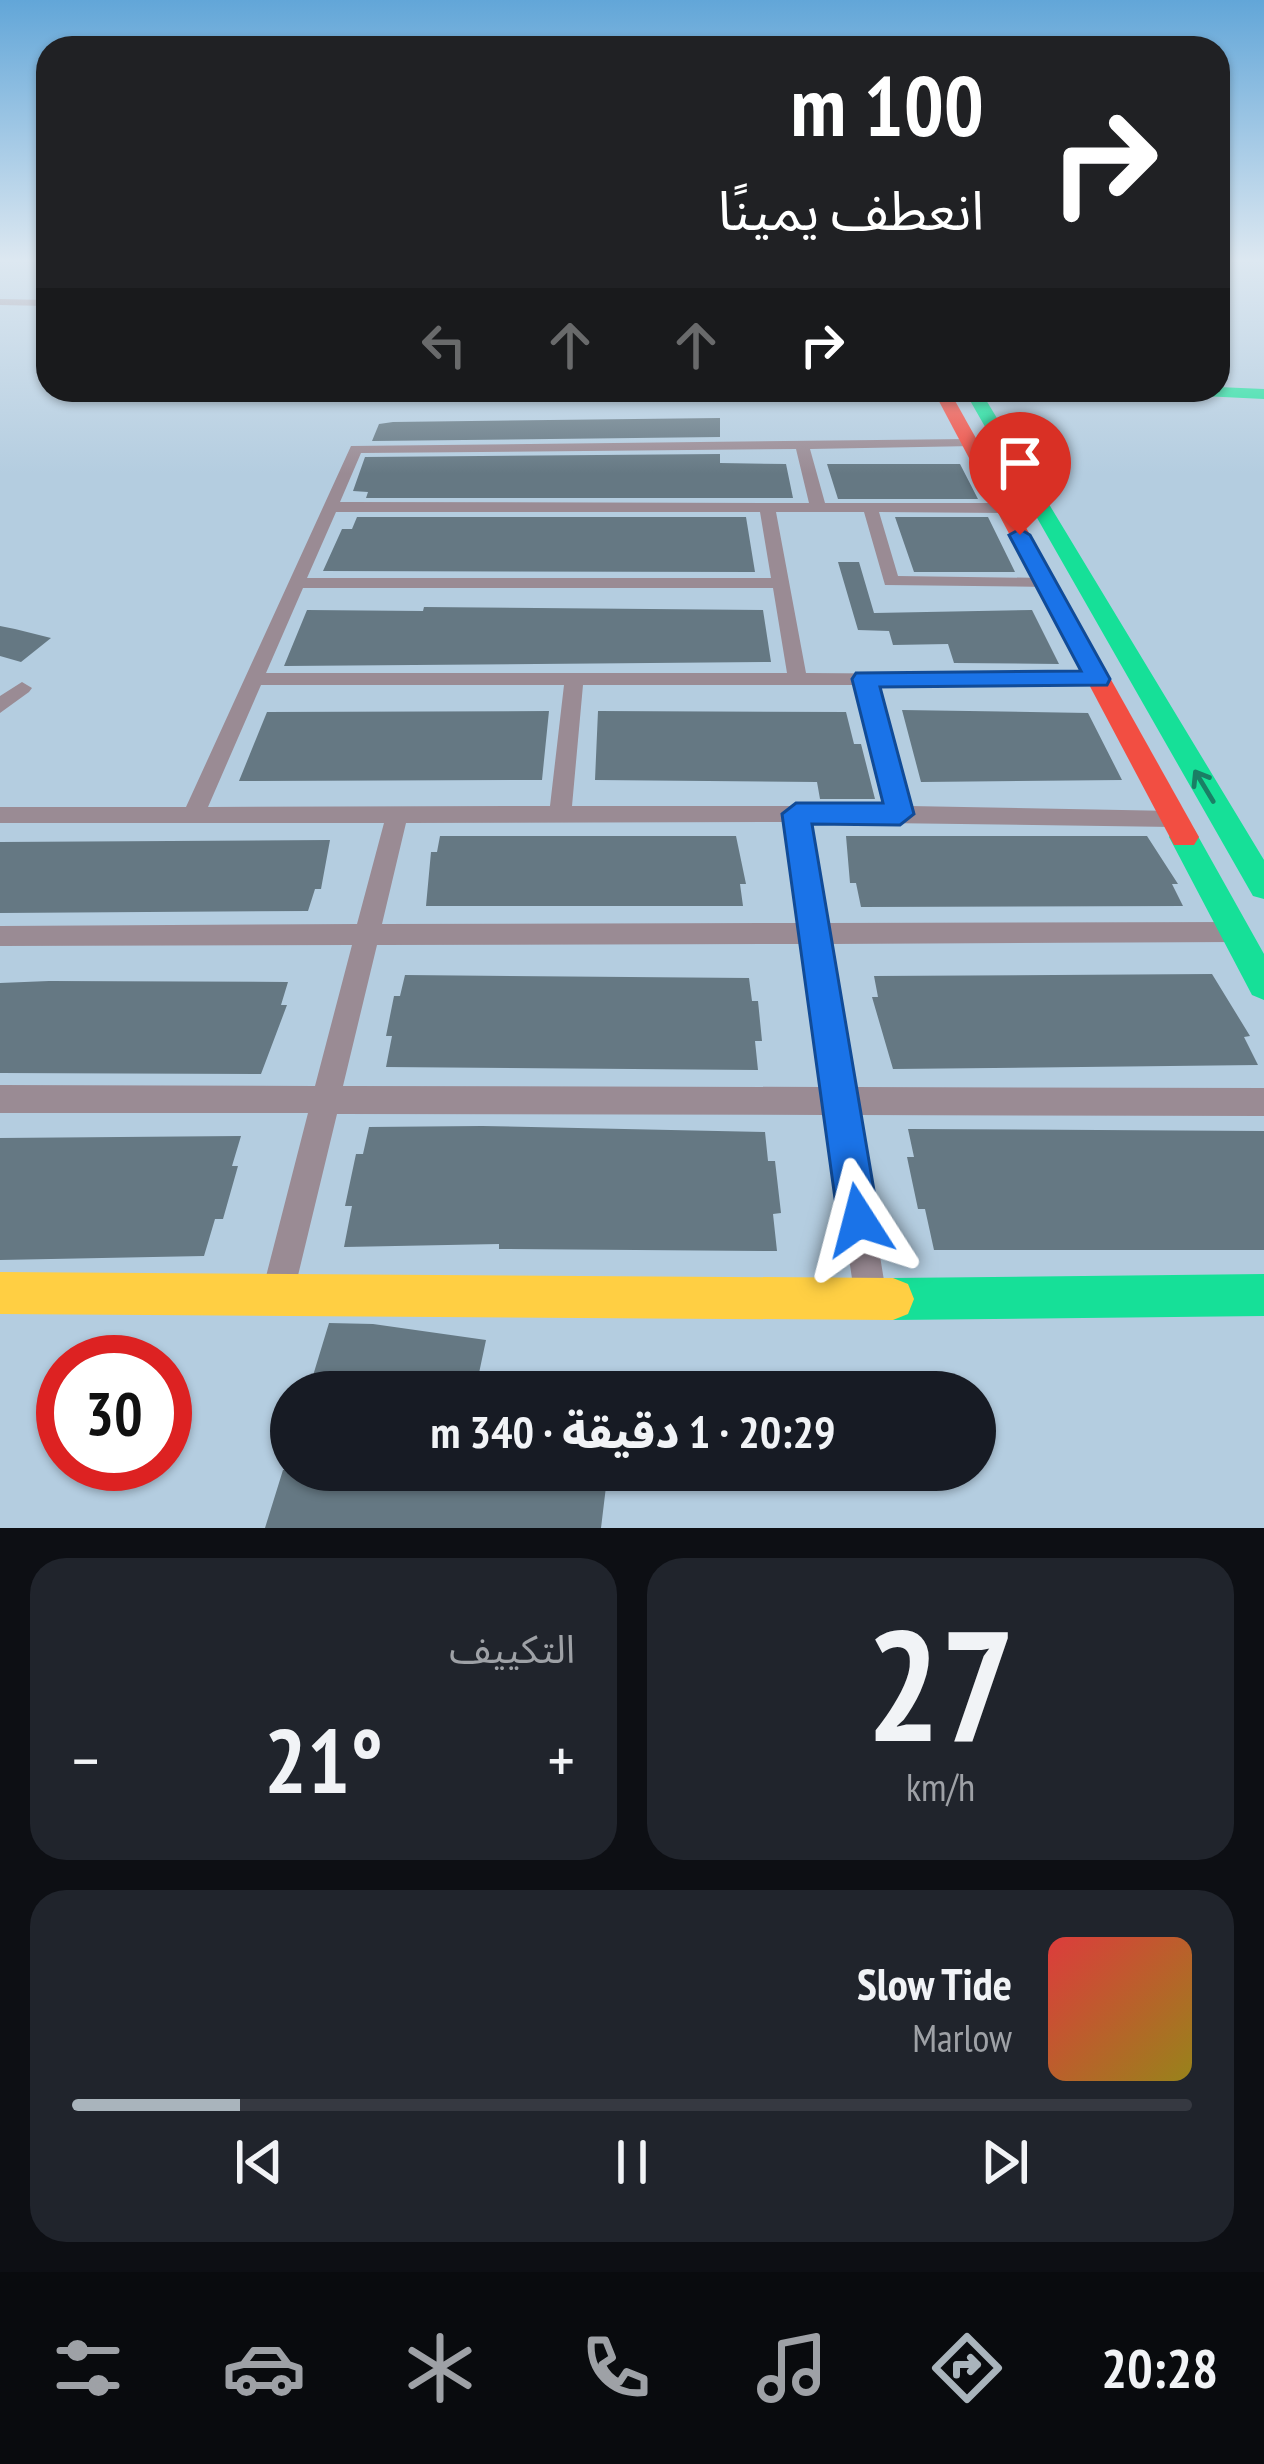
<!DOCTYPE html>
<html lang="ar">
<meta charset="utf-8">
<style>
:root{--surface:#171b24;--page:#20242c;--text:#f1f3f6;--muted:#9ea1a6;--line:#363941;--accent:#a9b4bc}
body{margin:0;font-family:"PT Sans Narrow","Noto Sans Arabic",sans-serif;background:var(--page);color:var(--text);direction:rtl;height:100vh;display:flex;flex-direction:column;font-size:45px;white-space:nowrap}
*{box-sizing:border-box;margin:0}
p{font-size:39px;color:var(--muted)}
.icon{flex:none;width:66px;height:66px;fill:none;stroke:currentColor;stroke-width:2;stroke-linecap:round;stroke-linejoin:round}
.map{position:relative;height:1528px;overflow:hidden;direction:ltr}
.details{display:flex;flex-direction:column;gap:30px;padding:30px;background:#0d0f14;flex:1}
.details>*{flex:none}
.banner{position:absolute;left:36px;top:36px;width:1194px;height:366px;border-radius:36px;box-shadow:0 3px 9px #0004;direction:rtl;background:#202124;color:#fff;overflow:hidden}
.speed{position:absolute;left:36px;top:1335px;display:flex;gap:24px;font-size:60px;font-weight:700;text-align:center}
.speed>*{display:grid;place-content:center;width:156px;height:156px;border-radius:50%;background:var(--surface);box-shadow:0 3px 9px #0004;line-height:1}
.speed .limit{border:18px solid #d22;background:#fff;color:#111}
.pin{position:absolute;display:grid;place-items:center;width:102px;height:102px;color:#fff;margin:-123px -51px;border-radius:50% 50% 50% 0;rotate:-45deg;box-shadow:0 0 12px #0007}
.pin .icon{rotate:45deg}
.me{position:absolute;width:132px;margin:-66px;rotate:351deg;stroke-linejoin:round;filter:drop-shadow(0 0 9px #0008)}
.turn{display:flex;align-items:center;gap:42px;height:252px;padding:0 48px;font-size:54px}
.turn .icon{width:156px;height:156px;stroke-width:2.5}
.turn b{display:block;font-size:84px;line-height:102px}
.lanes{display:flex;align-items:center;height:114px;padding:0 48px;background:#0003;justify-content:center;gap:60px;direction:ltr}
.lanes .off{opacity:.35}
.big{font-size:90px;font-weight:800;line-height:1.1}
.details .tile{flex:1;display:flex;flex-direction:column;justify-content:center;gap:18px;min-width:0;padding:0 42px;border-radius:36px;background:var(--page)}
.details .dial{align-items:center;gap:0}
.dial b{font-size:156px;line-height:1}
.song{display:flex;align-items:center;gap:36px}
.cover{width:144px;height:144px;border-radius:18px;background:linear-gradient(135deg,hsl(0 70% 55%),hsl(50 70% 35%))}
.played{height:12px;border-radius:6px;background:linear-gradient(90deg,var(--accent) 15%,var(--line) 15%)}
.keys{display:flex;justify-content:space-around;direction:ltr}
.heat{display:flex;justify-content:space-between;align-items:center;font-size:66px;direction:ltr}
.details .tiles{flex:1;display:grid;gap:30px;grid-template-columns:1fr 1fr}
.tile:last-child{grid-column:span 2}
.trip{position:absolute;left:270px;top:1371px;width:726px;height:120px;border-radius:60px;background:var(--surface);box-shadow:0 3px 9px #0004;font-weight:800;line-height:120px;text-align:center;direction:rtl}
.menu{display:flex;height:192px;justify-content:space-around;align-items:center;background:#090b0e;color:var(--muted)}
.menu .icon{width:84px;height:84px}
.menu .current{color:var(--accent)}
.menu b{font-size:54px;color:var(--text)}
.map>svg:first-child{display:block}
.building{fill:#657883}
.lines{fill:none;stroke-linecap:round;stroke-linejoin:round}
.street{fill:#9a8b94;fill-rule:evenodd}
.fast{fill:#16e098;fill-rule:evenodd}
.slow{fill:#ffcf43;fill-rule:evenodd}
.jam{fill:#f24e42;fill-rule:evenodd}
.oneway{stroke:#1a7f65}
.route{fill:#1a73e8;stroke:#114b97;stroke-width:3}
</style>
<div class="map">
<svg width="1264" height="1528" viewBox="0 0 1264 1528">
<rect width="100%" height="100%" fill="#b4cde0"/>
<path class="building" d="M 720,418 L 720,437 L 372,441 L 379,424 L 393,422 Z
M 720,454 L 720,463 L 786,464 L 793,498 L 366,498 L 368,492 L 353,491 L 365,457 Z
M 827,464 L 960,464 L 978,499 L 838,499 Z
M 357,517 L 746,517 L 755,572 L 323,571 L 342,529 L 352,529 Z
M 895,517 L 988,517 L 1015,572 L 914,572 Z
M 838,562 L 859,562 L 874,613 L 1032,610 L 1059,664 L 954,663 L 948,644 L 893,645 L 889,631 L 858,630 Z
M 424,607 L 763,610 L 771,662 L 284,666 L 307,610 L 423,611 Z
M 0,626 L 15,629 L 51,638 L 21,662 L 0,656 Z
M 902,710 L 1088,713 L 1122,780 L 921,782 Z
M 549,711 L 542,780 L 239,781 L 267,712 Z
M 598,711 L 846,712 L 854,744 L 861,744 L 875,799 L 820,799 L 817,782 L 595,780 Z
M 440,836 L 736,836 L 746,884 L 740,884 L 743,906 L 426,906 L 431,852 L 437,852 Z
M 846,836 L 1147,836 L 1178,884 L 1172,884 L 1183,906 L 861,907 L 856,883 L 850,883 Z
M 330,840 L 321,889 L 315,889 L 308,911 L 0,913 L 0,842 Z
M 1212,974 L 1250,1036 L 1244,1037 L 1258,1065 L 893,1069 L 872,997 L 878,997 L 874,976 Z
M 405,975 L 749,978 L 752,1001 L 758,1001 L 762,1041 L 755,1041 L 758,1070 L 386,1067 L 392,1036 L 386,1036 L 394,996 L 400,996 Z
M 49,981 L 288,982 L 281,1005 L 287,1005 L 261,1074 L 0,1073 L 0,983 Z
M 482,1126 L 765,1132 L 768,1161 L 775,1161 L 781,1213 L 773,1214 L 777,1251 L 499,1249 L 499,1244 L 344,1247 L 352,1206 L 345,1206 L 356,1154 L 363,1154 L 369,1127 Z
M 908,1129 L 1264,1131 L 1264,1250 L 934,1250 L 925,1209 L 918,1209 L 907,1157 L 914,1157 Z
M 241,1136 L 232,1166 L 238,1166 L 223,1219 L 215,1219 L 204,1256 L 0,1260 L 0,1138 Z
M 329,1323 L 373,1324 L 486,1340 L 475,1392 L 308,1392 Z
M 283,1470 L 608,1470 L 601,1528 L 265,1528 Z"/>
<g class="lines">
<path class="street" d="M 0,299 L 48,300 L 48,306 L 0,305 Z
M 969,439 L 976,443 L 974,446 L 810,449 L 825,503 L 1005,503 L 1013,508 L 1005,513 L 879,512 L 898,576 L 1045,578 L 1053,583 L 1051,587 L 885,585 L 864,512 L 776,512 L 806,673 L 1105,675 L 1108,679 L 1105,683 L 1098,685 L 876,685 L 909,806 L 1174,811 L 1182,813 L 1185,819 L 1182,825 L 1174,827 L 808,822 L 825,923 L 1236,922 L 1245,925 L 1248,932 L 1245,939 L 1236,942 L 829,944 L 852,1087 L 1264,1088 L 1264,1116 L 857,1115 L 887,1299 L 883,1311 L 871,1315 L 859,1311 L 855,1299 L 828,1115 L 337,1114 L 294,1292 L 290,1304 L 278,1308 L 266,1304 L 262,1292 L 308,1113 L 0,1113 L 0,1085 L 315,1086 L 352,945 L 0,946 L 0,926 L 357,924 L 384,823 L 0,823 L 0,807 L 186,807 L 351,446 ZM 796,449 L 809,503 L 340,502 L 361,453 ZM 336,512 L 760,512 L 771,578 L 307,578 ZM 303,588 L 773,588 L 787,673 L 266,673 ZM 261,685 L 564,685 L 550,806 L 208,807 ZM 583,685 L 857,685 L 887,806 L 572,806 ZM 786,822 L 801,923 L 382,924 L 406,823 ZM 804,944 L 824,1087 L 343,1086 L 377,945 Z
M 22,682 L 32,688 L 29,692 L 0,713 L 0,696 Z"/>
<path class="fast" d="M 1218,387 L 1264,389 L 1264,399 L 1182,395 L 1174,390 Z
M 964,390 L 980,390 L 1264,860 L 1264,899 L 1253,896 Z
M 1184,826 L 1194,829 L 1264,954 L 1264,1000 L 1252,995 L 1169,837 L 1174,829 Z
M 1264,1274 L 1264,1316 L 893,1320 L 878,1314 L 872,1299 L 878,1284 L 893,1278 Z"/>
<path class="slow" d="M 0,1272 L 893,1278 L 908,1284 L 914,1299 L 908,1314 L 893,1320 L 0,1314 Z"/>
<path class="jam" d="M 933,390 L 949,390 L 1199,837 L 1194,845 L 1174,845 Z"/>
</g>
<defs><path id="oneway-shaft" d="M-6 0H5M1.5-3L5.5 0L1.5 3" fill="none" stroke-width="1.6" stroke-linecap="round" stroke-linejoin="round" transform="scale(3)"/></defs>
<use class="oneway" href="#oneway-shaft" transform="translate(1204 786) rotate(-121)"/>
<linearGradient id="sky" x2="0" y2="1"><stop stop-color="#62a6d8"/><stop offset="0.55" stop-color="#dde8f1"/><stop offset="1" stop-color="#dde8f1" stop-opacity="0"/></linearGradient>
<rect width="1264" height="474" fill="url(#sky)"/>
<path class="route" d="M 1020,529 L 1030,535 L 1110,679 L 1107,685 L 880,687 L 914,814 L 900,825 L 812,824 L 879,1220 L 873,1234 L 859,1240 L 844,1234 L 838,1220 L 782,814 L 796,803 L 883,803 L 852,679 L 856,673 L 1081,671 L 1009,535 Z"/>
</svg>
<div class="speed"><div class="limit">30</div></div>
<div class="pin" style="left:1020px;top:535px;background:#d93025"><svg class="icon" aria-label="arrive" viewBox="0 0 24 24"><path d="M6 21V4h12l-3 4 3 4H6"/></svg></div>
<svg class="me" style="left:859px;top:1220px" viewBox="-20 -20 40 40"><path d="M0-17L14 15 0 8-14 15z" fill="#1a73e8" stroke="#fff" stroke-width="4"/></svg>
<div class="trip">20:29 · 1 دقيقة · 340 m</div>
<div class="banner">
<div class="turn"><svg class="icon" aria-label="right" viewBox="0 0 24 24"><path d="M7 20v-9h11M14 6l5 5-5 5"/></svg><div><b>100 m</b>انعطف يمينًا</div></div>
<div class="lanes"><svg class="icon off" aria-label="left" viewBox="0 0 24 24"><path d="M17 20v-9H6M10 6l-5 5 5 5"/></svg><svg class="icon off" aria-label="ahead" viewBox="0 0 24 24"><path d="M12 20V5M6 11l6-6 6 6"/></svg><svg class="icon off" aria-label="ahead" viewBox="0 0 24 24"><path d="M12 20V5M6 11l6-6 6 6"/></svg><svg class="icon" aria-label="right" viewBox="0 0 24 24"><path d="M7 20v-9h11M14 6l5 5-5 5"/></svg></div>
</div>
</div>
<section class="details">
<div class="tiles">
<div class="tile dial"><b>27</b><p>km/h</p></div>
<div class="tile"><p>التكييف</p>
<div class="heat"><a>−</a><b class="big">21°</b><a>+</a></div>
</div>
<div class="tile">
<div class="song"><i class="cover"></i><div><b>Slow Tide</b><p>Marlow</p></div></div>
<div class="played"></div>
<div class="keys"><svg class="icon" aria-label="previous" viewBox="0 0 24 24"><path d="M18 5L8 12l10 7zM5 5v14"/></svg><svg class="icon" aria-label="pause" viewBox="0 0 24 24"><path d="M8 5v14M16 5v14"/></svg><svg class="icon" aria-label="next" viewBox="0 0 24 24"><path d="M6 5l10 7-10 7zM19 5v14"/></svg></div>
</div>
</div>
</section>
<nav class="menu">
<b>20:28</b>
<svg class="icon current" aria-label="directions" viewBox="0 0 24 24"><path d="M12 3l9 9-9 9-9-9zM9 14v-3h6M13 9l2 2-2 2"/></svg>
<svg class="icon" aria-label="music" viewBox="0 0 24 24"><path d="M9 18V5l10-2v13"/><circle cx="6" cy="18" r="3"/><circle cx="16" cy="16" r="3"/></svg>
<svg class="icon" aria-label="phone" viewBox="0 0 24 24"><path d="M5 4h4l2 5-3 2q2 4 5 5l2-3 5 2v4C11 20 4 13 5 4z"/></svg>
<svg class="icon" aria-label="climate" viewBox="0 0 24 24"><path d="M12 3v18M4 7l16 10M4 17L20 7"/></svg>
<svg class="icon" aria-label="car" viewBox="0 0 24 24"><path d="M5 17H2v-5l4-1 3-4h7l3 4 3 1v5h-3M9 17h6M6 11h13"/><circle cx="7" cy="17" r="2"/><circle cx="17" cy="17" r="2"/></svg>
<svg class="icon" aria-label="filters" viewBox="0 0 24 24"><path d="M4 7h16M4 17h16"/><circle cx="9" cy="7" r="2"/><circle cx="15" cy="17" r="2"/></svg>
</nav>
